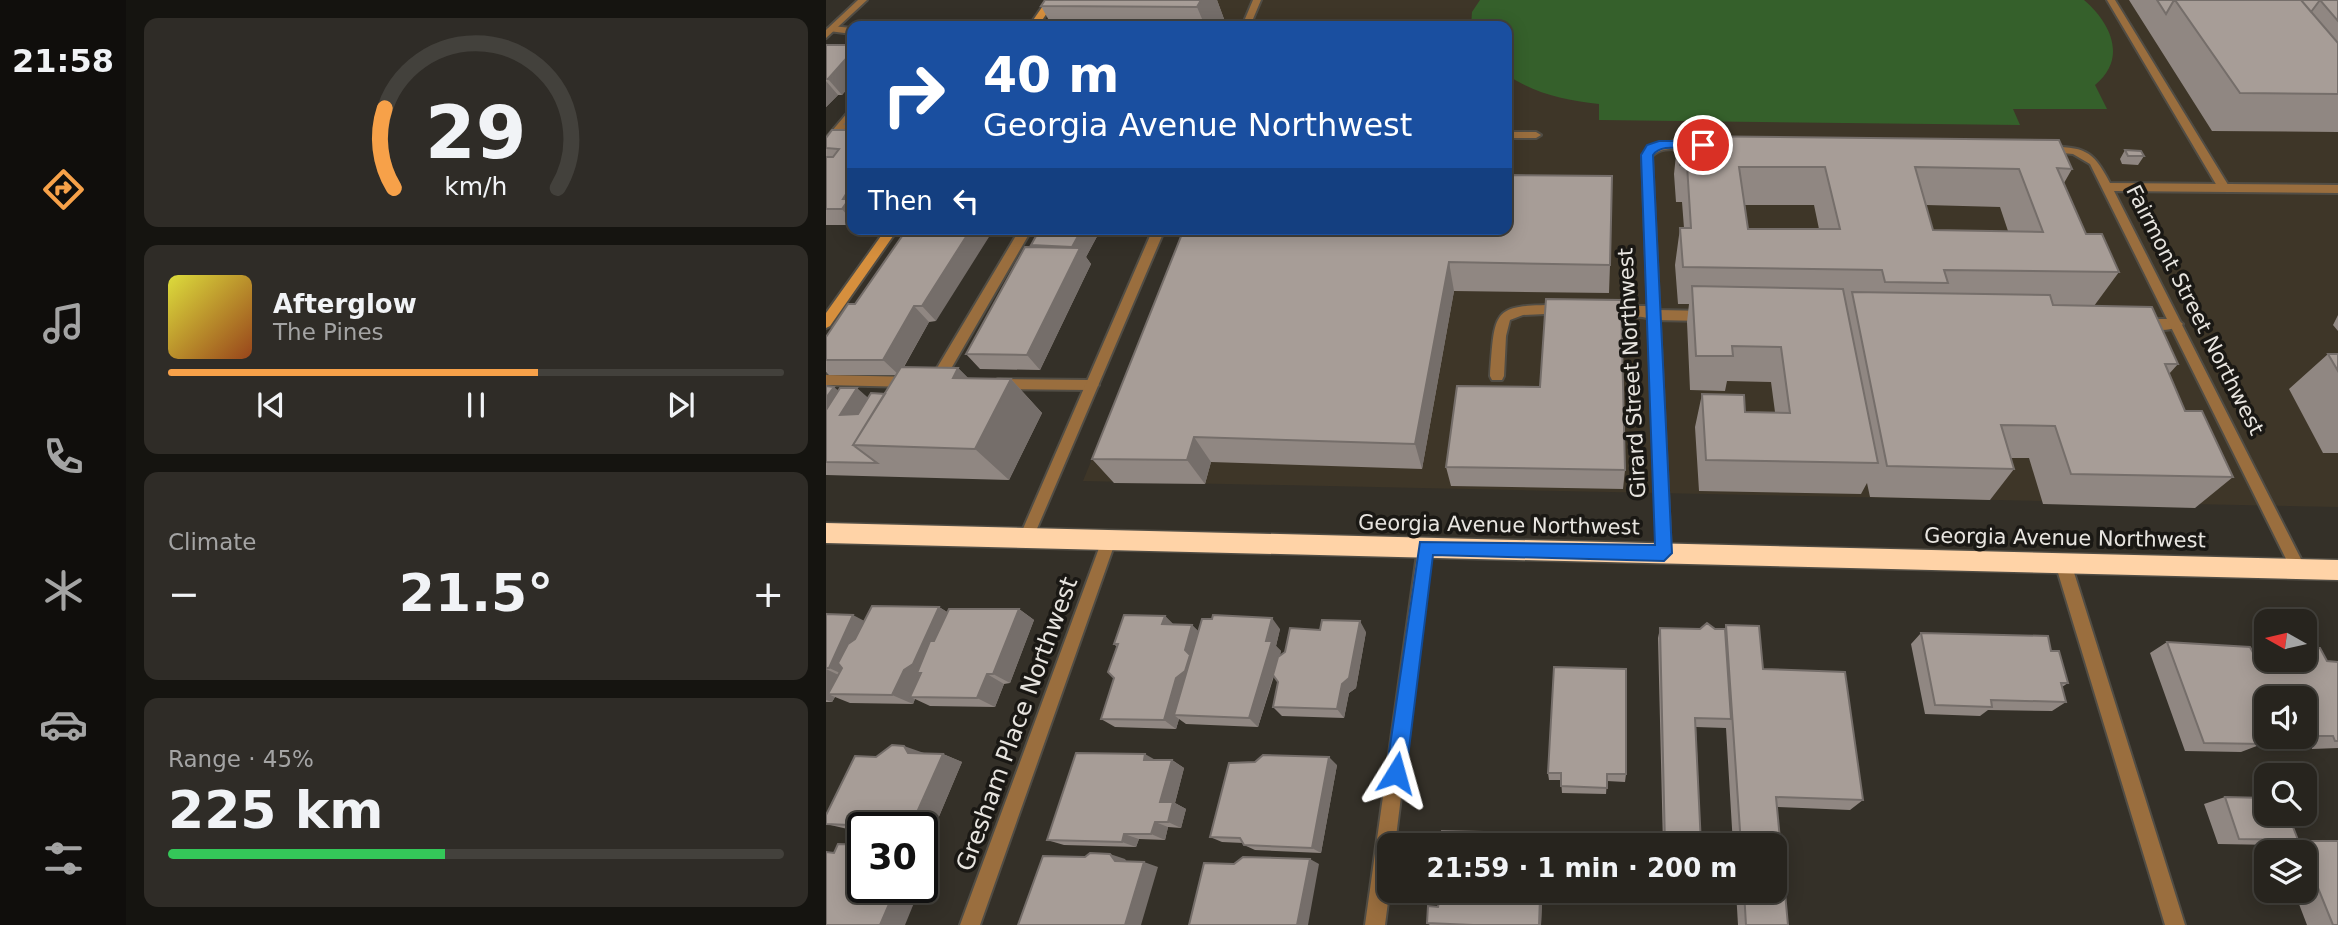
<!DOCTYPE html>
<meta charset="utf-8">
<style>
:root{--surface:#27241e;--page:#2f2c27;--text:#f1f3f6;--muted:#a4a4a4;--line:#43413c;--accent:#f7a149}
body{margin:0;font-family:"DejaVu Sans",sans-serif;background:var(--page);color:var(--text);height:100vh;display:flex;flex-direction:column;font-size:26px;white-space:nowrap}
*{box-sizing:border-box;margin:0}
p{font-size:23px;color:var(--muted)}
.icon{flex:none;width:38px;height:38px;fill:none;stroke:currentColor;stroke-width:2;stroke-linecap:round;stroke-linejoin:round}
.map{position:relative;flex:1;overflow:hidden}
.panel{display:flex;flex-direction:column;gap:18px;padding:18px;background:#151410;width:700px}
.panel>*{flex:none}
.top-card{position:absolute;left:21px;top:21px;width:665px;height:214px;border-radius:14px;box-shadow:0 4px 18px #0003,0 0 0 2px var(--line);background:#1a4fa0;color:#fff;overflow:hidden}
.needle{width:46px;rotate:278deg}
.fabs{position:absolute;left:1428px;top:609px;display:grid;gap:14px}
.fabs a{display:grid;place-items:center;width:63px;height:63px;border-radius:14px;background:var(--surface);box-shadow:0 4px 18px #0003,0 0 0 2px var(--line);font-size:35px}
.speed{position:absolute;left:21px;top:812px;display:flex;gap:14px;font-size:35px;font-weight:700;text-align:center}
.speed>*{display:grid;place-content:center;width:91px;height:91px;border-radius:50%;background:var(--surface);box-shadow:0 4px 18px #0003,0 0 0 2px var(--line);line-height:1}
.speed .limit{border:4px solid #111;border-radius:10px;background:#fff;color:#111}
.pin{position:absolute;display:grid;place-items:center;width:60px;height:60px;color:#fff;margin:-30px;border:4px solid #fff;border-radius:50%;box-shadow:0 2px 7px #0007}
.me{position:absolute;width:77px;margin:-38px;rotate:8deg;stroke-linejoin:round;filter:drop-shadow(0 0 5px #0008)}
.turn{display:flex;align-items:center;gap:24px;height:147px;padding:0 21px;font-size:32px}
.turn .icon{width:91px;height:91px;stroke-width:2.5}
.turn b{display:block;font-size:49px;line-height:60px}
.then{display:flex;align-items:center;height:66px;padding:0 21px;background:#0003;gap:14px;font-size:26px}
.big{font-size:52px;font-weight:800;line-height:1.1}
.panel .card{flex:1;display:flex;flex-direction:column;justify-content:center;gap:10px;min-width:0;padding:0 24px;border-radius:14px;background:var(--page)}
.panel .dial{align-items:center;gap:0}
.dial svg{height:182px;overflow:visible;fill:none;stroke:var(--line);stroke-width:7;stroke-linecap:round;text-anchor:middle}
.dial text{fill:var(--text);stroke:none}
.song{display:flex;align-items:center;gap:21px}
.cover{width:84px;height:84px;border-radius:10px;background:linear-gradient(135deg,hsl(60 70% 55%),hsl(20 70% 35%))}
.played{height:7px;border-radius:4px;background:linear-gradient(90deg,var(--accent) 60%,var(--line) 60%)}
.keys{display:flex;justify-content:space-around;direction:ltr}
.heat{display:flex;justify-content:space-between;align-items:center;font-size:38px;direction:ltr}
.charge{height:10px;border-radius:5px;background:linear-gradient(90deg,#34c759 45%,var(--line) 0)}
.trip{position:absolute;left:551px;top:833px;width:410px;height:70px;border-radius:14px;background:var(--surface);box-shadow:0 4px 18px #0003,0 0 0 2px var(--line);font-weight:800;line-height:70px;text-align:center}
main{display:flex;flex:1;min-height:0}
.menu{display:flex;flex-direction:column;width:126px;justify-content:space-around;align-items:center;background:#100e0c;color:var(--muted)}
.menu .icon{width:49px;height:49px}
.menu .on{color:var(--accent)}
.menu b{font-size:32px;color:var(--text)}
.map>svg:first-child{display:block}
.built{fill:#3e3628}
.green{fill:#35602b}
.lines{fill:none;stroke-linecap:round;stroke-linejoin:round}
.lane-casing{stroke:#514d45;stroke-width:4}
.street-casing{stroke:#514d45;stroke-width:4}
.secondary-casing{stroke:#514d45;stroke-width:4}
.highway-casing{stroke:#514d45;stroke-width:3}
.lane{fill:#9a6e3e;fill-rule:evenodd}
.street{fill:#9a6e3e;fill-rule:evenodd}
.secondary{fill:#d68f3d;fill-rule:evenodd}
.highway{fill:#ffd3a7;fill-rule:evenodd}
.wall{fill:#908782;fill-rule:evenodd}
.shaded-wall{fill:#756e6a}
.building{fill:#a79d97;stroke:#756e6a;stroke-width:2;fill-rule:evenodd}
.route{fill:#1a73e8;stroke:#114b97;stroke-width:2}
.labels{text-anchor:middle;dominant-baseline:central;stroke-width:7;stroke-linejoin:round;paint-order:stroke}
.street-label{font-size:21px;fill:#e8e5e0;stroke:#1a1814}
.near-street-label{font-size:24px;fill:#e8e5e0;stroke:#1a1814}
</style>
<main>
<nav class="menu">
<b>21:58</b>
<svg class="icon on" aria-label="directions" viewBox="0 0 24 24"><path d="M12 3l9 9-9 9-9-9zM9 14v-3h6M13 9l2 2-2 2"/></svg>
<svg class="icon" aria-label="music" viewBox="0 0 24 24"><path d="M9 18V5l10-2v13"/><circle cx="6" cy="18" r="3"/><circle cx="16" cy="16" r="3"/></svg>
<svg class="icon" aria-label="phone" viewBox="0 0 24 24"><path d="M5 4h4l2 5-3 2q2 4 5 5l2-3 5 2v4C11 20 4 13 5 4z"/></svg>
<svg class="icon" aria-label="climate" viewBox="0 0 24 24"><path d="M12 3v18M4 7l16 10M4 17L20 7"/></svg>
<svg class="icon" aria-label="car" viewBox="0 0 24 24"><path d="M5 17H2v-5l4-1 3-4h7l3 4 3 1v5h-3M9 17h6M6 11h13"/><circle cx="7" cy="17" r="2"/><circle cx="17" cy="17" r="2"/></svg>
<svg class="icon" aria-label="filters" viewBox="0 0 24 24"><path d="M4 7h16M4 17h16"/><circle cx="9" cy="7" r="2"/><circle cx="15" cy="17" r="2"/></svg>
</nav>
<section class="panel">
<div class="card dial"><svg viewBox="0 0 100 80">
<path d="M14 69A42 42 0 1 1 86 69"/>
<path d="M14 69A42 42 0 0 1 10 34" stroke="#f7a149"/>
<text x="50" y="56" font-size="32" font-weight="700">29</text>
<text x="50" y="72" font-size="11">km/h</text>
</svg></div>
<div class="card">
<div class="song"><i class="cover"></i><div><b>Afterglow</b><p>The Pines</p></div></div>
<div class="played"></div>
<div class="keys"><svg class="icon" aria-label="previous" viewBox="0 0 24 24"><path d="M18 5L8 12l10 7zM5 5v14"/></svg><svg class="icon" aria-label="pause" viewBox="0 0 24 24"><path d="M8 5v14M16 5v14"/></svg><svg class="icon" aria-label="next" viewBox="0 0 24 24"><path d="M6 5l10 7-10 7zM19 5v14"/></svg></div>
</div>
<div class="card"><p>Climate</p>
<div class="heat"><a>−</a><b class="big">21.5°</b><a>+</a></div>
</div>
<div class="card"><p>Range · 45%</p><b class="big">225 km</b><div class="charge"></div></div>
</section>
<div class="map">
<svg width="1512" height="925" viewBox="0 0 1512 925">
<rect width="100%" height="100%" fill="#343028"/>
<path class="built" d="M 243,0 L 1512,0 L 1512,507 L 257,481 L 359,229 L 681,229 L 681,26 L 226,26 Z"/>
<path class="green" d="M 654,0 L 1258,0 C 1286,24 1301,59 1269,85 L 1281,109 L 1187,109 L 1194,125 L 773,120 L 773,104 C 738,100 710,94 681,75 L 681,26 L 645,26 L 646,12 Z"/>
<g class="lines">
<g class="lane-casing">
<path id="lane" d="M 1281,0 L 1289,0 L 1404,188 L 1402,191 L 1394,191 Z
M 6,26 L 26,28 L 26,34 L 3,31 L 1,29 Z
M 26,111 L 26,120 L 4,147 L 0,148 L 0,138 L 22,112 Z
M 681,132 L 710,132 L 715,135 L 710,138 L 681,138 Z
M 194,229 L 206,229 L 115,386 L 105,386 L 103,382 L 105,378 Z
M 737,305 L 743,310 L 741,313 L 697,315 L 684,320 L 680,336 L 678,376 L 676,380 L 666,380 L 664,376 C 669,307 666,305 737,305 Z
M 779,306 L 826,306 L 832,310 L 881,311 L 887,316 L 881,321 L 826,320 C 811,312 785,322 773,311 Z
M 1314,319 L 1351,319 L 1357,324 C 1349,332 1316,332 1308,324 Z
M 0,375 L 86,377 L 93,382 L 86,387 L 0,385 Z
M 172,379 L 266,380 L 273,385 L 266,390 L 172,389 L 165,384 Z"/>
</g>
<g class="street-casing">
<path id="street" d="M 32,0 L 41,0 L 0,38 L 0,30 Z
M 427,0 L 435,0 L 424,26 L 416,26 Z
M 850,141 L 870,142 L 875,145 C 861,155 841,142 826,156 L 845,553 L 843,558 L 838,560 L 833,558 L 831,553 L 816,155 L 827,145 Z
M 1220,146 C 1258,148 1266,148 1284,183 L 1512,185 L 1512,193 L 1288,191 L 1477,563 L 1480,568 L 1477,573 L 1472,575 L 1467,573 L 1264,164 L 1247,154 L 1216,151 L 1215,149 Z
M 327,229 L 339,229 L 207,538 L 205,543 L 200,545 L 195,543 L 193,538 Z
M 283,533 L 288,535 L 290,540 L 154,925 L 134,925 L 276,540 L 278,535 Z
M 599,540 L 604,542 L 606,547 L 569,845 L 564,845 L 564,886 L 559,925 L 539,925 L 592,547 L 594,542 Z
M 1237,556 L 1242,558 L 1245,563 L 1359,925 L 1339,925 L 1229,563 L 1232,558 Z"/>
</g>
<g class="secondary-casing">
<path id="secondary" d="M 221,0 L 230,0 L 212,26 L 203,26 Z
M 60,229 L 72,229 L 4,326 L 0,328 L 0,313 Z"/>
</g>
<g class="highway-casing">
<path id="highway" d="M 0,523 L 1512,560 L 1512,580 L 0,543 Z"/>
</g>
<use href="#lane" class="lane"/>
<use href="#street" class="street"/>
<use href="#secondary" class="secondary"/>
<use href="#highway" class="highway"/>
</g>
<path class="wall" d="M 219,0 L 391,0 L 398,19 L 394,26 L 226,26 L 215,6 Z
M 1303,0 L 1512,0 L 1512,132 L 1386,131 Z
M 0,45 L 26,45 L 26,83 L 16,95 L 12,95 L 0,107 Z
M 26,115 L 26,225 L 0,225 L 0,138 L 25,130 L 19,124 Z
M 852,136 L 1246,169 L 1238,183 L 1260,234 L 1293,272 L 1268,306 L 1352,364 L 1343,374 L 1359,411 L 1407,477 L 1369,508 L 1217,504 L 1203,458 L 1185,458 L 1188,469 L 1164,500 L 1044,497 L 1041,483 L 1035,494 L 873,491 L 869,427 L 876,394 L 919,412 L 949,412 L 945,382 L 901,381 L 899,391 L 864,390 L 861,322 L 863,304 L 852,304 L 849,265 L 854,228 L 858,228 L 856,202 L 850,202 L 848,174 ZM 919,205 L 988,205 L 993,229 L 922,229 ZM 1100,205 L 1174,207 L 1182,231 L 1107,230 Z
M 1299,150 L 1318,156 L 1312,165 L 1296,164 L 1294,159 Z
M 81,229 L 110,321 L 103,322 L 78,367 L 132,368 L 142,378 L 185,379 L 216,413 L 183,480 L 0,475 L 0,386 L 12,391 L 42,398 L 59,394 L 70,375 L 3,375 L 0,372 L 0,337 L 29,304 Z
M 275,229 L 260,257 L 265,264 L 214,370 L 154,369 L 140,354 L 206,247 L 205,245 Z
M 358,229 L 784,265 L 783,293 L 628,291 L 596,469 L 385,462 L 379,484 L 288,483 L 266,459 Z
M 1512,315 L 1512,331 L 1507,325 Z
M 1502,354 L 1512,354 L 1512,453 L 1497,453 L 1463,389 Z
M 714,387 L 799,470 L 797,489 L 625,486 L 620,467 Z
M 113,607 L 121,612 L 193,609 L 208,620 L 184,683 L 178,684 L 169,707 L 104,706 L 89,699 L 87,704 L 24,703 L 9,697 L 6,702 L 0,702 L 0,614 L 38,621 Z
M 339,616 L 348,625 L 366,625 L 372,631 L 454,629 L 450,646 L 455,651 L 454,655 L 540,632 L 530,688 L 523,693 L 518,718 L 456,716 L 447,707 L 452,682 L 448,676 L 432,727 L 360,724 L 353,719 L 350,729 L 289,727 L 275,719 L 288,678 L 291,647 L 288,644 Z
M 900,625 L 937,669 L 1037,800 L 1024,810 L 951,807 L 962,925 L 912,925 L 910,891 L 948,891 L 948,845 L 907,845 L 900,728 L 870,727 L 875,845 L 837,845 L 832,638 L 834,628 L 899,629 Z
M 1095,633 L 1225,651 L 1242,683 L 1236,687 L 1240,702 L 1226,711 L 1162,710 L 1154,716 L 1099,714 L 1085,644 Z
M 1341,642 L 1427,654 L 1440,647 L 1440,660 L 1512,662 L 1512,748 L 1486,749 L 1485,744 L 1452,744 L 1451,741 L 1445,743 L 1436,743 L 1436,744 L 1415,752 L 1359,751 L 1324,653 ZM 1440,698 L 1479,698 L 1479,737 L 1440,737 Z
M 98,753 L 117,754 L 136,762 L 106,833 L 96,833 L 96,828 L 37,828 L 37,836 L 29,835 L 26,830 L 0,824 L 0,815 L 50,757 Z
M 329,760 L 346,760 L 358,768 L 349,803 L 360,809 L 355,828 L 342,827 L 339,840 L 313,839 L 310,847 L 238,845 L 221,840 Z
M 511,765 L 495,853 L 429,850 L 418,845 L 417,843 L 396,842 L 384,837 Z
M 722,773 L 800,774 L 799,782 L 781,781 L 780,794 L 736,793 L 735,780 L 723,780 Z
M 1399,797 L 1472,840 L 1449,845 L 1392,844 L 1378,804 Z
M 1473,841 L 1512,841 L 1512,925 L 1481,925 L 1468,891 L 1479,891 L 1479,852 L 1453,852 L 1450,846 Z
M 838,891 L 876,891 L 873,893 L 838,892 Z
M 609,896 L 701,897 L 716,900 L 715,925 L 604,925 L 601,923 L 612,907 L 613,900 Z"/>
<path class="shaded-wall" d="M 375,0 L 391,0 L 398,19 L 394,26 L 379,26 L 371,7 Z
M 26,52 L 26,83 L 16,95 L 2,79 Z
M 0,81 L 12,95 L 0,107 Z
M 26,192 L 26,221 L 16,209 L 17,199 L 20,194 Z
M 145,229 L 168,229 L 110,321 L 96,306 Z
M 256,229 L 275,229 L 260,257 L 265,264 L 214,370 L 201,355 L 251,254 L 246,247 Z
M 623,262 L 628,291 L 596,469 L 589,444 Z
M 88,306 L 103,322 L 73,375 L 57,360 Z
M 132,368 L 166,402 L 127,378 Z
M 185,379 L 216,413 L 183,480 L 149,449 Z
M 8,387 L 24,400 L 31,388 L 48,403 L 0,434 L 0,398 Z
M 368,437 L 385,462 L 379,484 L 361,460 Z
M 113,607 L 131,618 L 95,673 L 91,673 L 101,678 L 84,697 L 89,699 L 87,704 L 66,695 L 78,670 Z
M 193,609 L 208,620 L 184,683 L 167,674 Z
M 27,615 L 48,626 L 25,678 L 3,668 Z
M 339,616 L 350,627 L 336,624 Z
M 446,618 L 454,629 L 450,646 L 455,651 L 432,727 L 423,718 Z
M 534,621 L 540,632 L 530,688 L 523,693 L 518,718 L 511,709 L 516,684 Z
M 366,625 L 377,636 L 348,715 L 353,719 L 350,729 L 338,720 Z
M 0,669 L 19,678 L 2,694 L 9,697 L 6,702 L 0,700 Z
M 161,674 L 178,684 L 169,707 L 151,698 Z
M 78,746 L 98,753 L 82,753 Z
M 117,754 L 136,762 L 106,833 L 96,831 L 96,828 L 84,828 Z
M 319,754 L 333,762 L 318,760 Z
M 503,757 L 511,765 L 495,853 L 486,848 Z
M 346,760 L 358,768 L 349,803 L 360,809 L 355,828 L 342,822 L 334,802 Z
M 329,822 L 342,827 L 339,840 L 325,834 Z
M 298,834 L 313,839 L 310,847 L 296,842 Z
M 284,854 L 299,859 L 304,866 L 289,861 Z
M 484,859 L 493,864 L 482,925 L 471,925 Z
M 318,862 L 332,867 L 315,925 L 299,925 Z
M 60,887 L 85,887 L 81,897 L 90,898 L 79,925 L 54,925 L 57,894 Z
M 714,897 L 716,900 L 715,925 L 713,925 Z"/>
<path class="building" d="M 219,0 L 375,0 L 371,7 L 215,6 Z
M 1331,0 L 1348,0 L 1340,14 Z
M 1349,0 L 1475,0 L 1512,43 L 1512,94 L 1414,93 Z
M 1475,0 L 1512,0 L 1494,0 L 1485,12 Z
M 1494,0 L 1512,0 L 1512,21 Z
M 102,24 L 150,26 L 100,26 Z
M 0,45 L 26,45 L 26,52 L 2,79 L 0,79 Z
M 26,115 L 26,124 L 19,124 Z
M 6,130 L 26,130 L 26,192 L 20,194 L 17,199 L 23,199 L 16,209 L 0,209 L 0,157 L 7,157 L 13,149 L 0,148 L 0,138 Z
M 852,136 L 1233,140 L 1246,169 L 1231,168 L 1260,234 L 1276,234 L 1293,272 L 1118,270 L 1122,283 L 1059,282 L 1056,270 L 857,267 L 854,228 L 865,228 L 861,165 L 854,165 ZM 913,167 L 999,167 L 1014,229 L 922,229 ZM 1089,167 L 1193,169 L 1217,232 L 1107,230 Z
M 1299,150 L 1315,151 L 1318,156 L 1302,156 Z
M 681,175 L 786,176 L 784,265 L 623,262 L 589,444 L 368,437 L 361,460 L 266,459 L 358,229 L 681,229 Z
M 81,229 L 145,229 L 96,306 L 88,306 L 57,360 L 0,360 L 0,337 L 22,304 L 29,304 Z
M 214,229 L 256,229 L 246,247 L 205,245 Z
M 199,247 L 254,248 L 201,355 L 140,354 Z
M 866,286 L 1017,289 L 1052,463 L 880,460 L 876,394 L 918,395 L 919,412 L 964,413 L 955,347 L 906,346 L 907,356 L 870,356 Z
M 1026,292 L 1224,295 L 1227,305 L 1326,307 L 1352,364 L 1339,364 L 1359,411 L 1376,411 L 1407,477 L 1245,474 L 1229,426 L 1175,425 L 1188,469 L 1061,466 Z
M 720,299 L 795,300 L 799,470 L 620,467 L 631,386 L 714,387 Z
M 1502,354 L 1512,354 L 1512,371 Z
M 75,367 L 132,368 L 127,378 L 185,379 L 149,449 L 27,445 Z
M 0,386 L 8,387 L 0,398 Z
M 14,388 L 31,388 L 14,415 L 32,414 L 45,393 L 59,394 L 27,445 L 51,463 L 0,462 L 0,410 Z
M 46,606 L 113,607 L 87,664 L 78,670 L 66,695 L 2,694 L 16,668 L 12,663 L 22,644 L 29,639 Z
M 123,609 L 193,609 L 167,674 L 161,674 L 151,698 L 84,697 L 95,673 L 91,673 L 104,641 L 108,641 Z
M 0,614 L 27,615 L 3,668 L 0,668 Z
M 298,615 L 339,616 L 336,624 L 366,625 L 359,650 L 364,655 L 359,671 L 350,678 L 338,720 L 275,719 L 288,678 L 282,672 L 292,644 L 288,644 Z
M 387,615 L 446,618 L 440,641 L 446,641 L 423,718 L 348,715 L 376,619 L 386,619 Z
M 496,620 L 534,621 L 523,678 L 516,684 L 511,709 L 447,707 L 452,682 L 447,675 L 452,657 L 459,652 L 464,628 L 494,630 Z
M 881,623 L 889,629 L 899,629 L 905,719 L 869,718 L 875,845 L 839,845 L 834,628 L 874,629 Z
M 900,625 L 933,626 L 937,669 L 1019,672 L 1037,800 L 950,797 L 962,925 L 920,925 L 918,891 L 948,891 L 948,845 L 915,845 Z
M 1095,633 L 1222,636 L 1225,651 L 1233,651 L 1242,683 L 1235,683 L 1240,702 L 1165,700 L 1166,707 L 1109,705 Z
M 1341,642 L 1424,647 L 1430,658 L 1440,658 L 1440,660 L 1479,660 L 1479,648 L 1494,648 L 1501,661 L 1512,662 L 1512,741 L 1509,741 L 1507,736 L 1479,736 L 1479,698 L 1440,698 L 1440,735 L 1432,735 L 1436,744 L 1378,743 Z
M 728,667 L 800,669 L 800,774 L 781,774 L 781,788 L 735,786 L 735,773 L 722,773 Z
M 66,745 L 78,746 L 82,753 L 117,754 L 84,828 L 57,827 L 55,828 L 37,828 L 37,835 L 29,835 L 23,825 L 0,824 L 0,815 L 29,756 L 50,757 Z
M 250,753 L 319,754 L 318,760 L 346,760 L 334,802 L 347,802 L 342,822 L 329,822 L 325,834 L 298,834 L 296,842 L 221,840 Z
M 437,755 L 503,757 L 486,848 L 418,845 L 414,838 L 384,837 L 403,763 L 429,762 Z
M 1399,797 L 1440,798 L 1440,814 L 1462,814 L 1472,840 L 1413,839 Z
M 616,831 L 702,833 L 702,845 L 614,845 Z
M 1473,841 L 1512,841 L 1512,925 L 1507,925 Z
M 12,844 L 37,845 L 37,887 L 60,887 L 57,894 L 67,895 L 54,925 L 0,925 L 0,852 L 8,853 Z
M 264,853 L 284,854 L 289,861 L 318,862 L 299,925 L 192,925 L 217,856 L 259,857 Z
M 417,857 L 484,859 L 471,925 L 363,925 L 378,863 L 408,864 Z
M 609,891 L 699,891 L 699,897 L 714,897 L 713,925 L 647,925 L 601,923 L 602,906 L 612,907 L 614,896 L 609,896 Z"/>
<path class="route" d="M 833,141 L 877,141 L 883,145 C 868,156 839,139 827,155 L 846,553 L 838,561 L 607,555 L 580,773 L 577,780 L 570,783 L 563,780 L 560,773 L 594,542 L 829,545 L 815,155 L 821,145 Z"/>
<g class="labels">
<g class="street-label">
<text transform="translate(1369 310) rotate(63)">Fairmont Street Northwest</text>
<text transform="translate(806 373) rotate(-93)">Girard Street Northwest</text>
<text transform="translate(673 525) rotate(1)">Georgia Avenue Northwest</text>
<text transform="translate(1239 538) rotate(1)">Georgia Avenue Northwest</text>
</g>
<g class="near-street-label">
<text transform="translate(191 724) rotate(-70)">Gresham Place Northwest</text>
</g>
</g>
</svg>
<div class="fabs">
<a><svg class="needle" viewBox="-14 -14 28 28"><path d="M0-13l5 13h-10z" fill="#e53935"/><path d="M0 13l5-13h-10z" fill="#a4a4a4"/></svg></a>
<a><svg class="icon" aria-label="sound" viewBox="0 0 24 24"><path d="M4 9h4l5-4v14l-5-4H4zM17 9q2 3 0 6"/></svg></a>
<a><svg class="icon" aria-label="search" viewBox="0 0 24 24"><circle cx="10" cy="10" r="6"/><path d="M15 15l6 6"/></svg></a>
<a><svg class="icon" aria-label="layers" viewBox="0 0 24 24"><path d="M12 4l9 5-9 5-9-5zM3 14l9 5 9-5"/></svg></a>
</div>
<div class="speed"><div class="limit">30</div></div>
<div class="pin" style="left:877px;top:145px;background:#d93025"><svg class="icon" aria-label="arrive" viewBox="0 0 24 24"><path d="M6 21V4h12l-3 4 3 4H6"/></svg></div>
<svg class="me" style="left:570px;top:773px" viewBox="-20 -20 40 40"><path d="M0-17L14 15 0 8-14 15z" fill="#1a73e8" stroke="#fff" stroke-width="4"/></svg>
<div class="trip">21:59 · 1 min · 200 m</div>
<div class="top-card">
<div class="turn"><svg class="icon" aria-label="right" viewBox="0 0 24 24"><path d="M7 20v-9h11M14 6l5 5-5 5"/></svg><div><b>40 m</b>Georgia Avenue Northwest</div></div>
<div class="then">Then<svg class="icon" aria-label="left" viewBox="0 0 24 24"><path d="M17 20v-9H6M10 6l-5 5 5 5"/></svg></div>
</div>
</div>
</main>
